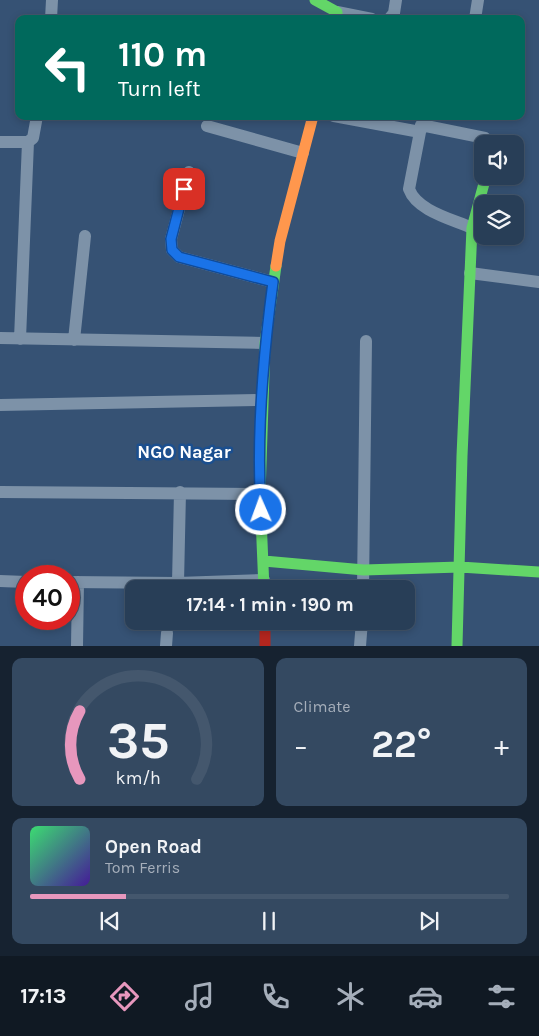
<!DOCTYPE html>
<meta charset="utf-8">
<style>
:root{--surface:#283e57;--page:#344961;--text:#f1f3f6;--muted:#a5aeba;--line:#44576d;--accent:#e797bd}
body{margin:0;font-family:Karla,sans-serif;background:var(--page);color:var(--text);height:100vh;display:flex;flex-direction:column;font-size:19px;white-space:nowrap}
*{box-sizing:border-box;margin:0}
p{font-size:16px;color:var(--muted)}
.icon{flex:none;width:28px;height:28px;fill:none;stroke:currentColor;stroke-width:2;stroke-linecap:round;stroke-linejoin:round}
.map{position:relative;height:646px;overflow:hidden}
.panel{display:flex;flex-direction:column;gap:12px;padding:12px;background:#162230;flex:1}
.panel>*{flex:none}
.top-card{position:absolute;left:15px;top:15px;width:510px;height:105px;border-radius:10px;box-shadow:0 2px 8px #0003,0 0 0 1px var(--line);background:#00695c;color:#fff;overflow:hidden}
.buttons{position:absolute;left:474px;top:135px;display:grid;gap:10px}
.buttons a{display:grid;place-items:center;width:50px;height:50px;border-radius:10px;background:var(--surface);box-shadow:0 2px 8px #0003,0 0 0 1px var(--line);font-size:25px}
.speed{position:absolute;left:15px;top:565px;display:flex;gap:10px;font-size:25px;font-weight:700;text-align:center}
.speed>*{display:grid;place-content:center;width:65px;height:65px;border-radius:50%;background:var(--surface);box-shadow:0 2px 8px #0003,0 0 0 1px var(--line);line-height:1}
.speed .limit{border:8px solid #d22;background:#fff;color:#111}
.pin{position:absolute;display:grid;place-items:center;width:42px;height:42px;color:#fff;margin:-21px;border-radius:10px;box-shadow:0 2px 8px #0006}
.me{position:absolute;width:55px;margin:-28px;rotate:358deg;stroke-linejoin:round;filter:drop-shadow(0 0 4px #0008)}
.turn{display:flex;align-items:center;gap:18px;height:105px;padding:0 20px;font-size:22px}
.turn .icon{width:65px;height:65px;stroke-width:2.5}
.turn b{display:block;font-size:35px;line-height:42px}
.big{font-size:38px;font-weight:700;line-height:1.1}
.panel .widget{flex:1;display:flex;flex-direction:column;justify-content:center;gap:8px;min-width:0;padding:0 18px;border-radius:10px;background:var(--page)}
.panel .dial{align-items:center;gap:0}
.dial svg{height:130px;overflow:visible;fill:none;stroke:var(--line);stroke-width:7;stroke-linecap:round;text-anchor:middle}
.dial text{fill:var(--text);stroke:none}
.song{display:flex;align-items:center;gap:15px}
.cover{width:60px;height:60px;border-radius:8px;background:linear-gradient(135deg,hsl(140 70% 55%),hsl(260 70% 35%))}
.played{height:5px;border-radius:2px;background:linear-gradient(90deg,var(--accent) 20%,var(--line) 20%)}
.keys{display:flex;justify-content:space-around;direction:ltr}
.heat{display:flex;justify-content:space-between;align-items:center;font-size:28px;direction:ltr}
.panel .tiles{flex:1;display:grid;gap:12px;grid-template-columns:1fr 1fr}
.widget:last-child{grid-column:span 2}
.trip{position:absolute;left:125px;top:580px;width:290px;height:50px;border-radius:10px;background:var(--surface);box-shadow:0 2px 8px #0003,0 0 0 1px var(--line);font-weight:700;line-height:50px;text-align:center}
.tab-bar{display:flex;height:80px;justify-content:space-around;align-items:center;background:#101923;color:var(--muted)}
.tab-bar .icon{width:35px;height:35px}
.tab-bar .on{color:var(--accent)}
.tab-bar b{font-size:22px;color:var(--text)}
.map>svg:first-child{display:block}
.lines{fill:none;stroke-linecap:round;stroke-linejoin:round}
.street{stroke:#7d92a8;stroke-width:12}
.fast{stroke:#63d668;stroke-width:11}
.slow{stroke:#ff974d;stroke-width:11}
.jam{stroke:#b3261e;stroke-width:11}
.route-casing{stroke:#114b97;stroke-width:12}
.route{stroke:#1a73e8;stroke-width:9}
.labels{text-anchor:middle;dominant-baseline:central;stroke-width:5;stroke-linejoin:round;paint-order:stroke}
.quarter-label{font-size:18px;font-weight:bold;fill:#fff;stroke:#1b4f8f}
</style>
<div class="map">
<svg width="539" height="646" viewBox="0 0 539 646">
<rect width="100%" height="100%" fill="#365274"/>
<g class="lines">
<path class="street" d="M 337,12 L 372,19
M 51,19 L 52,0
M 389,19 L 394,13 L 396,0
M 475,19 L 478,0
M 334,116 L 420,132 L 409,189 C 417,211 452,219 472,228
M 421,125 L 485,138 L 492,144
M 207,126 L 303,153
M 0,142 L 28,142 L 33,138 L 37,116
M 189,172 L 171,239 L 172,250 L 179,257 L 273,282
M 470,273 L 539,282
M 0,338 L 265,343
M 20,339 L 28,142
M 74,340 L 85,236
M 0,405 L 261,400
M 0,492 L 260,494
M 0,581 L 26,582
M 69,582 L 178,583 L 264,580
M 178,583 L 180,492
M 363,589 L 366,341
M 77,646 L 78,582
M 166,646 L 167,633
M 360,646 L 362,621"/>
<path class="fast" d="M 315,0 L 337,12 L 337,19
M 264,561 L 364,570 L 460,567 L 539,572
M 264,589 L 260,494 L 265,343 L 276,266
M 457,646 L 462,456 L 472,228 L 486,176"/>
<path class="slow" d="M 276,266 L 280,241 L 313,116"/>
<path class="jam" d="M 265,621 L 265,646"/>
</g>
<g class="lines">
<g class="route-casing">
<path id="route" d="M 184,189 L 171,239 L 172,250 L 179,257 L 273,282 C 263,357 256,435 261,510"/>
</g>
<use href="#route" class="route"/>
</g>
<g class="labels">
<g class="quarter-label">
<text x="184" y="452">NGO Nagar</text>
</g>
</g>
</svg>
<div class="buttons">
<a><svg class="icon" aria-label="sound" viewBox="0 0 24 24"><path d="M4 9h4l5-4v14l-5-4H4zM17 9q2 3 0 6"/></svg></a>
<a><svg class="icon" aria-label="layers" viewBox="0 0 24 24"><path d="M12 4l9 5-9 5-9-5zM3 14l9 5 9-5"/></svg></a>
</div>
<div class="speed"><div class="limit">40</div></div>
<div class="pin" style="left:184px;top:189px;background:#d93025"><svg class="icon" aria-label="arrive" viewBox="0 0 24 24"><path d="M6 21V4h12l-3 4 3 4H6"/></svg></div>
<svg class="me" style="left:261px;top:510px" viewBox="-20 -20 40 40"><circle r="17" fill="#1a73e8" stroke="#fff" stroke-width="3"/><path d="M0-11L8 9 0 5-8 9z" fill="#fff"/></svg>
<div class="trip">17:14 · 1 min · 190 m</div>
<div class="top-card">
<div class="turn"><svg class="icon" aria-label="left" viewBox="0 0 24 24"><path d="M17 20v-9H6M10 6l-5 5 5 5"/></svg><div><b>110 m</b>Turn left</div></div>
</div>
</div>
<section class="panel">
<div class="tiles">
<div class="widget dial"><svg viewBox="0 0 100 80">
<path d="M14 69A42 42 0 1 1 86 69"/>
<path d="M14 69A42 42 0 0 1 14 27" stroke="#e797bd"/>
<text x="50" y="56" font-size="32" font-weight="700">35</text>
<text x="50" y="72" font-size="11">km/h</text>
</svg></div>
<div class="widget"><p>Climate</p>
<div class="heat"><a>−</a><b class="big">22°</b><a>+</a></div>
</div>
<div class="widget">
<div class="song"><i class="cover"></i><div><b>Open Road</b><p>Tom Ferris</p></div></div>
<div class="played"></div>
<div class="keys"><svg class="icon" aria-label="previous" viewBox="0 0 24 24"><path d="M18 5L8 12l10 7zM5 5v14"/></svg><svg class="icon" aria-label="pause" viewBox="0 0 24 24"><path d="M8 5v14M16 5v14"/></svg><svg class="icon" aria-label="next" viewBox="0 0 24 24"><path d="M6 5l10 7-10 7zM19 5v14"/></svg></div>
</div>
</div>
</section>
<nav class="tab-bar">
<b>17:13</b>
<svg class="icon on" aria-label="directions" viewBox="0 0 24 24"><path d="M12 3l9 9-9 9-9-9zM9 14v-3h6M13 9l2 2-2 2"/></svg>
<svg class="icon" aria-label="music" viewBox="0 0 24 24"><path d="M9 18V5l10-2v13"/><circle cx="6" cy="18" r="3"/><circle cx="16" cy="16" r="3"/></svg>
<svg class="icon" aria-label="phone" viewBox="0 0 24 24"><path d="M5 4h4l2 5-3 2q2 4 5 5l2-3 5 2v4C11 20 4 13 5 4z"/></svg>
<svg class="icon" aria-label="climate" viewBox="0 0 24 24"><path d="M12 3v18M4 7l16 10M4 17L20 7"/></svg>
<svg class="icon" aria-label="car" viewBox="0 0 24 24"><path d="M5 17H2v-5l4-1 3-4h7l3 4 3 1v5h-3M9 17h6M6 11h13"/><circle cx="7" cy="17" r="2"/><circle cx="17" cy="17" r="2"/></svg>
<svg class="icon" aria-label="filters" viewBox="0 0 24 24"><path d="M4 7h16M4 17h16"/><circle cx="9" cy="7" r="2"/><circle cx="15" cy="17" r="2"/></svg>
</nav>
